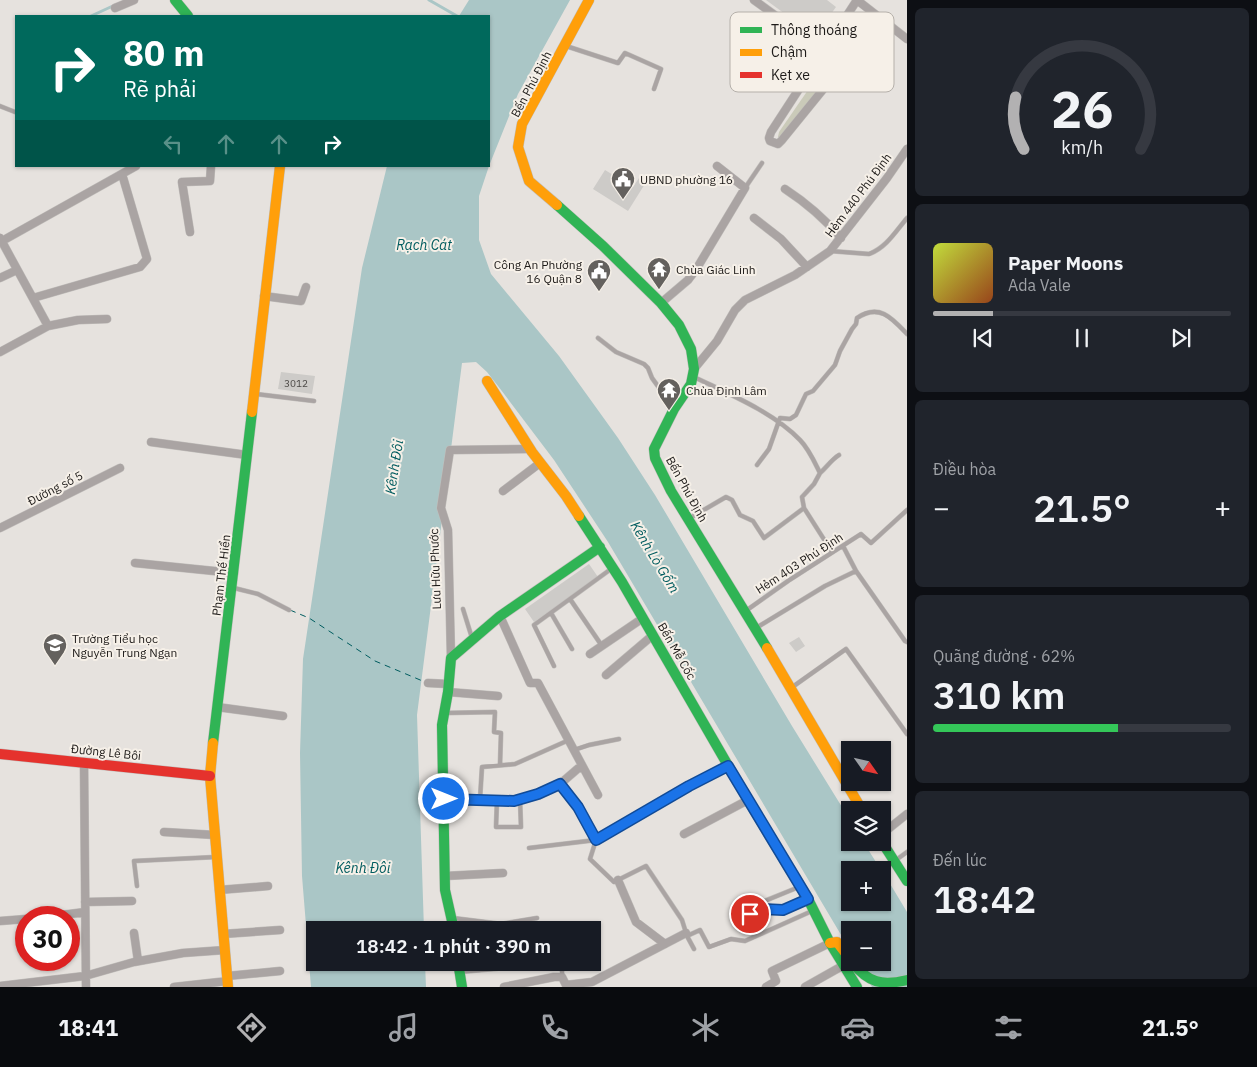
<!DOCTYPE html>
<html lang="vi">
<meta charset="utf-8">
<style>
:root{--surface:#171b24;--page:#20242c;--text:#f1f3f6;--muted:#9ea1a6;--line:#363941;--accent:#b2b1b2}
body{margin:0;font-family:"IBM Plex Sans",sans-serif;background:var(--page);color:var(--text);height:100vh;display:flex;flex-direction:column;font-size:19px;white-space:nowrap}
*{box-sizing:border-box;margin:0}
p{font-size:16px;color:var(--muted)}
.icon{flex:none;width:28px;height:28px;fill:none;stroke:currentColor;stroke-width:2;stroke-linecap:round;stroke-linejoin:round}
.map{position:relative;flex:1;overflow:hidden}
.side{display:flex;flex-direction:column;gap:8px;padding:8px;background:#0d0f14;width:350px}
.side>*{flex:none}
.hud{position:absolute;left:15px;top:15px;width:475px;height:152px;border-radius:0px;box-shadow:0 1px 4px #0004;background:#00695c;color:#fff;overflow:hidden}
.needle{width:32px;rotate:124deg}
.buttons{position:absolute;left:841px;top:741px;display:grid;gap:10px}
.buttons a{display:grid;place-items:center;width:50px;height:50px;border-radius:0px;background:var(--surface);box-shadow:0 1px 4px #0004;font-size:25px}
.speed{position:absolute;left:15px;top:906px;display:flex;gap:10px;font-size:25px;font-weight:700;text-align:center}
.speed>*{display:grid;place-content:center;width:65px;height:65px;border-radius:50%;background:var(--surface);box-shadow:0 1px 4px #0004;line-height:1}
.speed .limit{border:8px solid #d22;background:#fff;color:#111}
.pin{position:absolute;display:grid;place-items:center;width:42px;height:42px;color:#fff;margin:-21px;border:2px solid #fff;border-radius:50%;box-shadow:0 1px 5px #0007}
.me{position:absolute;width:55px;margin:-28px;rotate:90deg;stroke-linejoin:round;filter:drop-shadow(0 0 4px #0008)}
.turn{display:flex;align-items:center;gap:18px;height:105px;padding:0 25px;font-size:22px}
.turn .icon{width:65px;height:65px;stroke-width:2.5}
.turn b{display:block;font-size:35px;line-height:42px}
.lanes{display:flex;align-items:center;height:48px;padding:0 25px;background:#0003;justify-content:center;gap:25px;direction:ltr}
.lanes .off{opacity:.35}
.big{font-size:38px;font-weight:600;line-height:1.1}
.side .widget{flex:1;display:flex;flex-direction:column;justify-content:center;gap:8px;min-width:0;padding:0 18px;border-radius:8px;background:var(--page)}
.side .dial{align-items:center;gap:0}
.dial svg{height:130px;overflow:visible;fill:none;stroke:var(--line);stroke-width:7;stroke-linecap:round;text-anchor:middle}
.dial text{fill:var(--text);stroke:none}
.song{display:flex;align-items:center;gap:15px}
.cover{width:60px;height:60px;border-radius:8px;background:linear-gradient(135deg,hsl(70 70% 55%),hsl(20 70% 35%))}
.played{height:5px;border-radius:2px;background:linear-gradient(90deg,var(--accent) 20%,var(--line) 20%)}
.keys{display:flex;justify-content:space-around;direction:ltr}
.heat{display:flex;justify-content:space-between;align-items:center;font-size:28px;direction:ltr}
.charge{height:8px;border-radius:4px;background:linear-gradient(90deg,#34c759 62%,var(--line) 0)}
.trip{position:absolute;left:306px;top:921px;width:295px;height:50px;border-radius:0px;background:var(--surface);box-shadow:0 1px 4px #0004;font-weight:600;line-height:50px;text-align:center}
.tab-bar{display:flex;height:80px;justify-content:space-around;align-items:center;background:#090b0e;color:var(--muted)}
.tab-bar .icon{width:35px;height:35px}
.tab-bar .selected{color:var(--accent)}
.tab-bar b{font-size:22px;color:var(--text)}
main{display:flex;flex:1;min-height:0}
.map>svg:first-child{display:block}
.green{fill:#cacab9}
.water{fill:#aac6c6}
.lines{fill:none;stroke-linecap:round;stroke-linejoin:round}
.stream{stroke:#aac6c6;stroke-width:3}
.ferry{stroke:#005c5f;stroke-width:1;stroke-dasharray:6 5;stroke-linecap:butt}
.building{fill:#cdcbc8}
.lane-casing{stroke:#c1bebb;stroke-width:5}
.street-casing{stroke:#c1bebb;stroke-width:9}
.fast-casing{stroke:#c1bebb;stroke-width:11}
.slow-casing{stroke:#c1bebb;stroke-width:11}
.jam-casing{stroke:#c1bebb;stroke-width:11}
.lane{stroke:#aaa4a3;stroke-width:4}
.street{stroke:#aaa4a3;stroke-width:8}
.fast{stroke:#30b455;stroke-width:10}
.slow{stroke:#ff9f0a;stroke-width:10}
.jam{stroke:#e5322d;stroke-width:10}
.route-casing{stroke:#114b97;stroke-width:12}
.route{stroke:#1a73e8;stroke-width:9}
.labels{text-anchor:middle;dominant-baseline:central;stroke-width:4;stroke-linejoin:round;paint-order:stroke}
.number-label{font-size:10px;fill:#4c4946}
.street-label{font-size:12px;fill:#1e1b19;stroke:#f6f0e8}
.poi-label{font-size:12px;fill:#1e1b19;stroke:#f6f0e8;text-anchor:start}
.water-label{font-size:14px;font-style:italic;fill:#005c5f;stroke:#f6f0e8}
.key{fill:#f6f0e8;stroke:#b5b0aa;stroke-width:1}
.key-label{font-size:14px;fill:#1e1b19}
</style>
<main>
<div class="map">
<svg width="907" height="987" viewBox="0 0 907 987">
<rect width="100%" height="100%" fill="#e6e2de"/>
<path class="green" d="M 857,19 L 865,24 L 865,30 L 786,133 L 780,138 L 778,137 L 779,132 Z"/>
<path class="water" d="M 469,0 L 570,0 L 518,94 L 489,166 L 489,16 L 459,16 Z
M 387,166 L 489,166 L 479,196 L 479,240 L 491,274 L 559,356 L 618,438 L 655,495 L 792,726 L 850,820 L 850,842 L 864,843 L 881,870 L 850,870 L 850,902 L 882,902 L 883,872 L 907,912 L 907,987 L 872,987 L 857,963 L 882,962 L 882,930 L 850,930 L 850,950 L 608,542 L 554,460 L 498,386 L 487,372 L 476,362 L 462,363 L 417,715 L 424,930 L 315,930 L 315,962 L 425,963 L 426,987 L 311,987 L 302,876 L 300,753 L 303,659 L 362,268 Z"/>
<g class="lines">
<path class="stream" d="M 429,0 L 457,16
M 91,16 L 115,5"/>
<path class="ferry" d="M 290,610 L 309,618 L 375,661 L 425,682"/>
</g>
<path class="building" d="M 766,0 L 827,0 L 836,7 L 815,36 Z
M 605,170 L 633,187 L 641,175 L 648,179 L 628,211 L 593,189 Z
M 281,372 L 315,376 L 312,394 L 278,389 Z
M 589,564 L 598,577 L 534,622 L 525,609 Z
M 799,637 L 805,646 L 796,652 L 789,643 Z"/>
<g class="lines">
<g class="lane-casing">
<path id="lane" d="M 566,46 L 618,63 L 625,53 L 661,69 L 654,89
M 0,106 L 15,112
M 745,188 L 762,163
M 830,251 L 869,254 C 886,248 896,231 907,218
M 598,338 L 616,352 L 644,364 L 648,368 L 652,378 L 673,407
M 694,377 C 729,394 773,412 800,440 C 809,449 815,463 820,473 L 814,484 L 802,497 L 804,508 L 832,552
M 256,394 L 314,401
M 757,465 L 769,449 L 780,418 L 790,419 L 796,415 L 806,394 L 813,391 L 835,365 L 840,351 L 852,329 L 856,324 L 857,318 C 879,303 892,318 907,334
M 820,473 C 827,467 831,460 839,455
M 690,518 L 726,497 L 732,500 L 740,515 L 753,521 L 764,538 L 804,508
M 843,546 L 856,571
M 234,588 L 258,594 L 289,610
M 570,599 L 602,646
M 463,609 L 472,638
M 747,610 L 788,581 L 861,534 L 871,543 L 907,510
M 551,613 L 572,649
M 756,628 L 825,586 L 856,571 L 905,641 L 907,642
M 554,666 L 534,625 L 611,569
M 791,688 L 846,649 L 907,734
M 445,713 L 495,712 L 494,732 L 501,733 L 500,765
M 574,750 L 589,745 L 619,739
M 560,784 L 578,807 L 596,840 L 590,859 L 614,882 L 646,866 L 682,920 L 687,936 L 694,949
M 480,799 L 482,767 L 515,764 L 569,740
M 497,800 L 496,827 L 521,827 L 520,799
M 529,848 L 596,840 L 689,786 L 727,766
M 896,860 L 907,852
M 137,886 L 134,861 L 216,857
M 745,909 L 799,887
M 453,918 L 501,924 L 537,918
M 738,918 L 762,909 L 783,910 L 806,900
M 687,936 L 700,930 L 709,947 L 731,939 L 745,941 L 812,911
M 562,977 L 562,962"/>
</g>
<g class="street-casing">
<path id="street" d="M 754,0 L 824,51
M 857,0 L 771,132 L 769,138 L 770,141 L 778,144 L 782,140 L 860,44 L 878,17
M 857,0 L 907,39
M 115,8 L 134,0
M 785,189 C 808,204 824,218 841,238
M 754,218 L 781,239 L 807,267
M 190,232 L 182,182 L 210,181 L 211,166
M 0,238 L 48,326
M 2,241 L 136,166
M 0,278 L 17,270
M 264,296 L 301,301 L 306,287
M 33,298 L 140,267 L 147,259 L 122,174
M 661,303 L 688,280 L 697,268 L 745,188 L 717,166
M 0,352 L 48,326 L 78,320 L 107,319
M 694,369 L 717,341 L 735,310 L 745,300 L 795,275 L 830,251 L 887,178 L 907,149
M 151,442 L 247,455
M 503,491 L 540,463
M 0,528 L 120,468
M 135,563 L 234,573
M 500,616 L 530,683 L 538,683 L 598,795
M 590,654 L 643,618
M 451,658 L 448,530 L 441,508 L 450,450 L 529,449
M 606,675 L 653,635
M 428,683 L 448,684
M 448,692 L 498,696
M 217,707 L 283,716
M 84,762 L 86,987
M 444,799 L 515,801 L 538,794 L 560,784 L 582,765
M 164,832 L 215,835
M 684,834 L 748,800
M 882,834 L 907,814
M 445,876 L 503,873
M 618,880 L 636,922 L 665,944
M 219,890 L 268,886
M 85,902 L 132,901
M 38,918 L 85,912
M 0,921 L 26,919
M 134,933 L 138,961
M 223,934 L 280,930
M 459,970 L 514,965
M 227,976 L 280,971
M 0,986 L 85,976 L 134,962 L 183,953 L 225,950
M 174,987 L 228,981
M 504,987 L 554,977 L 562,977 L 566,985 L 592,982 L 686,933
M 766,987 L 776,981 L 772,971 L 830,943
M 805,987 L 844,965"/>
</g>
<g class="fast-casing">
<path id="fast" d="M 175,0 L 188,16
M 557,205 L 603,246 L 661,303 L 679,325 L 691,349 L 694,369 L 691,384 L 674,409 L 654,449 L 655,458 L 671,491 L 767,648
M 579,516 L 622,582 L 748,800 L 808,899 L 830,943 L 857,987
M 213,743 L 252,412
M 882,842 L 907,881
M 454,930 L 445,890 L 442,725 L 448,692 L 451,658 L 500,616 L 600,547
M 458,962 L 462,987
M 852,962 C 868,983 882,986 907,980"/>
</g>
<g class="slow-casing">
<path id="slow" d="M 557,205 L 529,181 L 518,147 L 522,124 L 589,0
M 487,381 L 532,452 L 566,496 L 579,516
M 252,412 L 280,166
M 767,648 L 862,810
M 213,743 L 210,776 L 228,987
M 830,943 L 837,942 L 850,959"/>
</g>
<g class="jam-casing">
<path id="jam" d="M 0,754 L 210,776"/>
</g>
<use href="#lane" class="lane"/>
<use href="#street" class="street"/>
<use href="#fast" class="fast"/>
<use href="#slow" class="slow"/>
<use href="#jam" class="jam"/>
</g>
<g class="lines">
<g class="route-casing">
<path id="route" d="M 444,799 L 514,801 L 538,794 L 560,784 L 578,807 L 596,840 L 689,786 L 728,766 L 808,899 L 783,910 L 762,909 L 750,914"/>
</g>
<use href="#route" class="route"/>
</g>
<defs>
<g id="civic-pin" transform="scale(1.25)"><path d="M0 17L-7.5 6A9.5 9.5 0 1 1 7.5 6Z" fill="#64615e" stroke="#f6f0e8"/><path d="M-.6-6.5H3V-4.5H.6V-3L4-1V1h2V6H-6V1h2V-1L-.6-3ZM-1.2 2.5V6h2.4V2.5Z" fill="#fff"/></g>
<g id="temple-pin" transform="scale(1.25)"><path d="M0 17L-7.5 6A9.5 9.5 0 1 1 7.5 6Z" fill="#64615e" stroke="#f6f0e8"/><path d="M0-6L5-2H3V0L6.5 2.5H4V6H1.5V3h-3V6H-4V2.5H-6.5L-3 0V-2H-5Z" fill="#fff"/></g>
<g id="school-pin" transform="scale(1.25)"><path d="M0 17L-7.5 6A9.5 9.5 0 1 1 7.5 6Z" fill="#64615e" stroke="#f6f0e8"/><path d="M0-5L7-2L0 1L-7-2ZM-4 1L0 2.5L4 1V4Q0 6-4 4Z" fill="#fff"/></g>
</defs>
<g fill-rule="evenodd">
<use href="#civic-pin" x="623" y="179"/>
<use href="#temple-pin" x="659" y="269"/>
<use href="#civic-pin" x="599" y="271"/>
<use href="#temple-pin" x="669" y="390"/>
<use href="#school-pin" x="55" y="645"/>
</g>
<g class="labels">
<g class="number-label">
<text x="296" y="383">3012</text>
</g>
<g class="street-label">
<text transform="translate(531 84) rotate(-62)">Bến Phú Định</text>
<text transform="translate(858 195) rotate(-53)">Hẻm 440 Phú Định</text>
<text transform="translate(55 488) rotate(-27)">Đường số 5</text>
<text transform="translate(687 489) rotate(61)">Bến Phú Định</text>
<text transform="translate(799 563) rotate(-33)">Hẻm 403 Phú Định</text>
<text transform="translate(435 569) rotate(-92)">Lưu Hữu Phước</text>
<text transform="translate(221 575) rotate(-83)">Phạm Thế Hiển</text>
<text transform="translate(677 651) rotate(60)">Bến Mễ Cốc</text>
<text transform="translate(106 752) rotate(6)">Đường Lê Bôi</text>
</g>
<g class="poi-label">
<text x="640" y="179">UBND phường 16</text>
<text x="582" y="264" text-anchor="end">Công An Phường<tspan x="582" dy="14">16 Quận 8</tspan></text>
<text x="676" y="269">Chùa Giác Linh</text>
<text x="686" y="390">Chùa Định Lâm</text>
<text x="72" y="638">Trường Tiểu học<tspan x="72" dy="14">Nguyễn Trung Ngạn</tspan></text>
</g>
<g class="water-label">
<text x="424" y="245">Rạch Cát</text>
<text transform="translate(394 467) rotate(-81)">Kênh Đôi</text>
<text transform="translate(655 557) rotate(59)">Kênh Lò Gốm</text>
<text x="363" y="868">Kênh Đôi</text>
</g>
</g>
<rect x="730" y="12" width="164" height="80" rx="8" class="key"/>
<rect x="740" y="27" width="22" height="6" fill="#30b455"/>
<rect x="740" y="49" width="22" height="7" fill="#ff9f0a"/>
<rect x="740" y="72" width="22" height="6" fill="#e5322d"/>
<g class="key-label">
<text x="771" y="35">Thông thoáng</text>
<text x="771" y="57">Chậm</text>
<text x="771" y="80">Kẹt xe</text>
</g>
</svg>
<div class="buttons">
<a><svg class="needle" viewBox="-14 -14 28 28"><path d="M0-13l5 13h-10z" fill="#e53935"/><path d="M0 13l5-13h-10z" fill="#9ea1a6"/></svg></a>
<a><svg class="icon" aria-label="layers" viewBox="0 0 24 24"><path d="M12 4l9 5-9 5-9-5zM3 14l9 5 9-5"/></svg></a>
<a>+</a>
<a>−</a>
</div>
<div class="speed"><div class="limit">30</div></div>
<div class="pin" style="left:750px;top:914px;background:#d93025"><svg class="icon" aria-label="arrive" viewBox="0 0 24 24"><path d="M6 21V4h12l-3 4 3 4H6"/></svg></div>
<svg class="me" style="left:444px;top:799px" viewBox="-20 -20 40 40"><circle r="17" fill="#1a73e8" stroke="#fff" stroke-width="3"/><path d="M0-11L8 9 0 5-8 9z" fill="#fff"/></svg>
<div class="trip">18:42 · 1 phút · 390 m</div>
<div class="hud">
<div class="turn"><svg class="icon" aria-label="right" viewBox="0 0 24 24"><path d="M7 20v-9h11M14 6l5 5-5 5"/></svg><div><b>80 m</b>Rẽ phải</div></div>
<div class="lanes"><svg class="icon off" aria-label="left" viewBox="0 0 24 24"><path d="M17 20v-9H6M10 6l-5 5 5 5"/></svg><svg class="icon off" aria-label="ahead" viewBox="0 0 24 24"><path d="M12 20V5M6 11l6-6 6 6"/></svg><svg class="icon off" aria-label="ahead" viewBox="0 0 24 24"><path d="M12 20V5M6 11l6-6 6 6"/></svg><svg class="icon" aria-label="right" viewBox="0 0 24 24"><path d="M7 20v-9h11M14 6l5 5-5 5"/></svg></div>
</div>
</div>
<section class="side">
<div class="widget dial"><svg viewBox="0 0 100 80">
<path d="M14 69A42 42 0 1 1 86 69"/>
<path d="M14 69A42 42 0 0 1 9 37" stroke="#b2b1b2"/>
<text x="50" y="56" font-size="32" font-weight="700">26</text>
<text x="50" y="72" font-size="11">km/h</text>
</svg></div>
<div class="widget">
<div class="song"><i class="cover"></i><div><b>Paper Moons</b><p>Ada Vale</p></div></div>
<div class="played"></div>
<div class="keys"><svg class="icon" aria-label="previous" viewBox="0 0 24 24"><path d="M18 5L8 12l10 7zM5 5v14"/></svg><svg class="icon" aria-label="pause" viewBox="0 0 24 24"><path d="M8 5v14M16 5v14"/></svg><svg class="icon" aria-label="next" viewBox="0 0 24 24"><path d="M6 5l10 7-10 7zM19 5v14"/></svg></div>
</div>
<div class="widget"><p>Điều hòa</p>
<div class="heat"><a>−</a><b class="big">21.5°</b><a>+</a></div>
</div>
<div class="widget"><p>Quãng đường · 62%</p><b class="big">310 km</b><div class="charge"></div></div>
<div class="widget"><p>Đến lúc</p><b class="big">18:42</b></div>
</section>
</main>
<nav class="tab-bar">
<b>18:41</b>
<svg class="icon selected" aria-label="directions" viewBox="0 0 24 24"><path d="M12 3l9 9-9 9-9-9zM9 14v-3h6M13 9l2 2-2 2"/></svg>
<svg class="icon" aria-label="music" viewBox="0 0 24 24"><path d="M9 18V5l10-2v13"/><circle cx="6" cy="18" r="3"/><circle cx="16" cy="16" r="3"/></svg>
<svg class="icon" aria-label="phone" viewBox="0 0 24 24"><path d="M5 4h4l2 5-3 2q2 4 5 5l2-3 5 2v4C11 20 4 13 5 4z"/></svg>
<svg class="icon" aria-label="climate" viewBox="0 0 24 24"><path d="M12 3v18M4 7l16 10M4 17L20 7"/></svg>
<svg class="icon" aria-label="car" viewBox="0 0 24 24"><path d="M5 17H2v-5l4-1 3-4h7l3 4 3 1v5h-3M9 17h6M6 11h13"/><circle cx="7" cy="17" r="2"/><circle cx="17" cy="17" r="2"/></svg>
<svg class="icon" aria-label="filters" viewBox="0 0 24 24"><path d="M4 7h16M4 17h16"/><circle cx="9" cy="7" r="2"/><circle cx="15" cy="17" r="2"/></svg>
<b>21.5°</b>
</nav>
